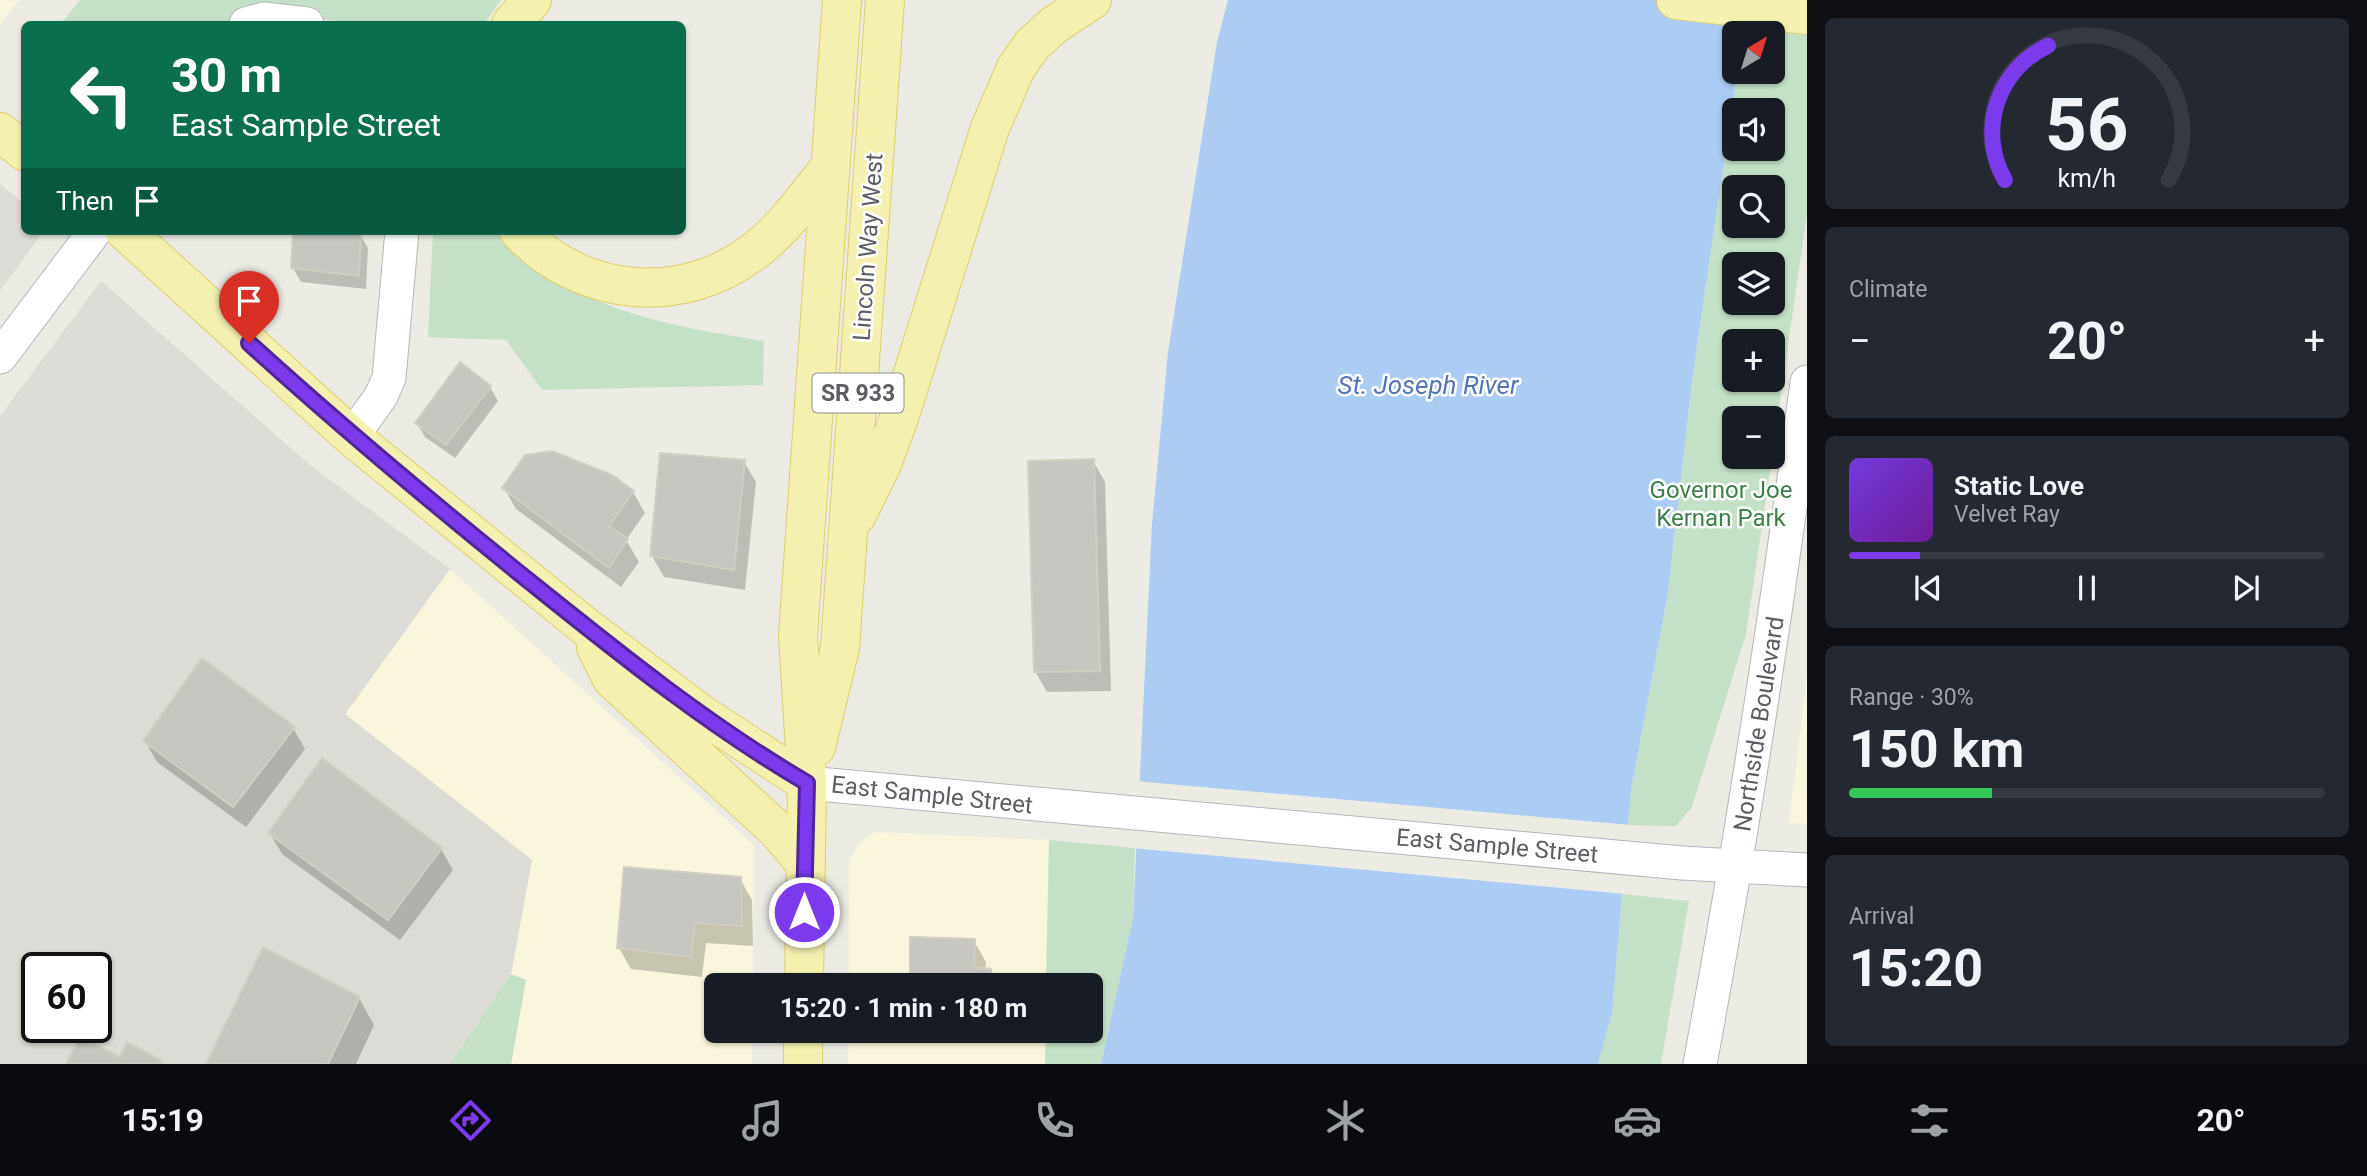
<!DOCTYPE html>
<meta charset="utf-8">
<style>
:root{--surface:#171b24;--page:#242831;--text:#f1f3f6;--muted:#9ea1a6;--line:#363941;--accent:#7c3aed}
body{margin:0;font-family:Roboto,sans-serif;background:var(--page);color:var(--text);height:100vh;display:flex;flex-direction:column;font-size:26px;white-space:nowrap}
*{box-sizing:border-box;margin:0}
p{font-size:23px;color:var(--muted)}
.icon{flex:none;width:38px;height:38px;fill:none;stroke:currentColor;stroke-width:2;stroke-linecap:round;stroke-linejoin:round}
.map{position:relative;flex:1;overflow:hidden}
.sheet{display:flex;flex-direction:column;gap:18px;padding:18px;background:#0d0f14;width:560px}
.sheet>*{flex:none}
.top-card{position:absolute;left:21px;top:21px;width:665px;height:214px;border-radius:10px;box-shadow:0 2px 5px #0004;background:#0b6e4f;color:#fff;overflow:hidden}
.needle{width:46px;rotate:38deg}
.buttons{position:absolute;left:1722px;top:21px;display:grid;gap:14px}
.buttons a{display:grid;place-items:center;width:63px;height:63px;border-radius:10px;background:var(--surface);box-shadow:0 2px 5px #0004;font-size:35px}
.speed{position:absolute;left:21px;top:952px;display:flex;gap:14px;font-size:35px;font-weight:700;text-align:center}
.speed>*{display:grid;place-content:center;width:91px;height:91px;border-radius:50%;background:var(--surface);box-shadow:0 2px 5px #0004;line-height:1}
.speed .limit{border:4px solid #111;border-radius:10px;background:#fff;color:#111}
.pin{position:absolute;display:grid;place-items:center;width:60px;height:60px;color:#fff;margin:-72px -30px;border-radius:50% 50% 50% 0;rotate:-45deg;box-shadow:0 0 7px #0007}
.pin .icon{rotate:45deg}
.me{position:absolute;width:77px;margin:-38px;rotate:0deg;stroke-linejoin:round;filter:drop-shadow(0 0 5px #0008)}
.turn{display:flex;align-items:center;gap:24px;height:147px;padding:0 35px;font-size:32px}
.turn .icon{width:91px;height:91px;stroke-width:2.5}
.turn b{display:block;font-size:49px;line-height:60px}
.then{display:flex;align-items:center;height:66px;padding:0 35px;background:#0003;gap:14px;font-size:26px}
.big{font-size:52px;font-weight:700;line-height:1.1}
.sheet .widget{flex:1;display:flex;flex-direction:column;justify-content:center;gap:10px;min-width:0;padding:0 24px;border-radius:10px;background:var(--page)}
.sheet .dial{align-items:center;gap:0}
.dial svg{height:182px;overflow:visible;fill:none;stroke:var(--line);stroke-width:7;stroke-linecap:round;text-anchor:middle}
.dial text{fill:var(--text);stroke:none}
.song{display:flex;align-items:center;gap:21px}
.cover{width:84px;height:84px;border-radius:10px;background:linear-gradient(135deg,hsl(260 70% 55%),hsl(280 70% 35%))}
.played{height:7px;border-radius:4px;background:linear-gradient(90deg,var(--accent) 15%,var(--line) 15%)}
.keys{display:flex;justify-content:space-around;direction:ltr}
.heat{display:flex;justify-content:space-between;align-items:center;font-size:38px;direction:ltr}
.charge{height:10px;border-radius:5px;background:linear-gradient(90deg,#34c759 30%,var(--line) 0)}
.trip{position:absolute;left:704px;top:973px;width:399px;height:70px;border-radius:10px;background:var(--surface);box-shadow:0 2px 5px #0004;font-weight:700;line-height:70px;text-align:center}
.tabs{display:flex;height:112px;justify-content:space-around;align-items:center;background:#090b0e;color:var(--muted)}
.tabs .icon{width:49px;height:49px}
.tabs .on{color:var(--accent)}
.tabs b{font-size:32px;color:var(--text)}
main{display:flex;flex:1;min-height:0}
.map>svg:first-child{display:block}
.commercial{fill:#f9f6dd}
.industrial{fill:#dcdbd6;fill-rule:evenodd}
.green{fill:#c4e1c7;fill-rule:evenodd}
.water{fill:#adccf4}
.pier{fill:#edece4}
.shadow{fill:#0003}
.building{fill:#c8c6c1;stroke:#d1cec3;stroke-width:2}
.lines{fill:none;stroke-linecap:round;stroke-linejoin:round}
.minor-casing{stroke:#b4b6ba;stroke-width:35}
.major-casing{stroke:#e0cd6a;stroke-width:40}
.minor{stroke:#fff;stroke-width:33}
.major{stroke:#f5f2b1;stroke-width:38}
.route-casing{stroke:#51269a;stroke-width:18}
.route{stroke:#7c3aed;stroke-width:12}
.labels{text-anchor:middle;dominant-baseline:central;stroke-width:5;stroke-linejoin:round;paint-order:stroke}
.shield{fill:#fff;stroke:#8d8e92;stroke-width:2}
.shield-label{font-size:23px;font-weight:bold;fill:#5c5e63}
.street-label{font-size:24px;fill:#5c5e63;stroke:#fff}
.park-label{font-size:24px;fill:#3f7f4a;stroke:#fff}
.water-label{font-size:26px;font-style:italic;fill:#5376b5;stroke:#fff}
</style>
<main>
<div class="map">
<svg width="1807" height="1064" viewBox="0 0 1807 1064">
<rect width="100%" height="100%" fill="#edece4"/>
<path class="commercial" d="M 0,0 L 19,0 L 0,25 Z
M 450,569 L 754,845 L 753,985 L 716,985 L 716,1031 L 752,1031 L 752,1064 L 511,1064 L 526,980 L 511,974 L 532,860 L 345,715 Z
M 1807,678 L 1807,824 L 1789,823 Z
M 874,832 L 1049,840 L 1046,985 L 849,985 L 849,861 L 858,845 Z
M 849,1031 L 1046,1031 L 1045,1064 L 848,1064 Z"/>
<path class="industrial" d="M 0,184 L 24,203 L 24,231 L 44,231 L 0,291 Z
M 101,281 L 310,465 L 450,569 L 345,714 L 532,860 L 511,974 L 450,1064 L 0,1064 L 0,416 ZM 37,968 L 96,968 L 96,1027 L 37,1027 Z"/>
<path class="green" d="M 80,0 L 501,0 L 484,24 C 444,24 405,26 365,24 C 329,23 251,0 224,24 L 61,24 Z
M 1769,0 L 1807,0 L 1807,214 L 1773,449 L 1773,418 L 1734,418 L 1734,457 L 1772,457 L 1746,634 L 1692,807 L 1676,826 L 1628,825 L 1631,790 L 1668,593 L 1692,381 L 1737,72 L 1773,72 L 1773,33 L 1754,33 ZM 1734,110 L 1773,110 L 1773,149 L 1734,149 ZM 1734,187 L 1773,187 L 1773,226 L 1734,226 ZM 1734,264 L 1773,264 L 1773,303 L 1734,303 ZM 1734,341 L 1773,341 L 1773,380 L 1734,380 Z
M 433,231 L 505,231 C 514,241 522,256 532,264 C 600,315 684,328 764,341 L 763,385 L 542,390 L 506,340 L 428,337 Z
M 1049,840 L 1135,848 L 1133,918 L 1101,1064 L 1045,1064 L 1046,1031 L 1090,1031 L 1090,985 L 1046,985 Z
M 1622,894 L 1689,901 L 1661,1064 L 1598,1064 L 1612,1013 Z
M 511,974 L 526,980 L 511,1064 L 450,1064 Z"/>
<path class="water" d="M 1228,0 L 1769,0 L 1754,33 L 1734,33 L 1734,72 L 1737,72 L 1692,381 L 1668,593 L 1631,790 L 1612,1013 L 1598,1064 L 1101,1064 L 1133,918 L 1152,524 L 1168,352 L 1217,42 Z"/>
<path class="pier" d="M 1135,781 L 1631,825 L 1625,894 L 1132,848 Z"/>
<path class="shadow" d="M 295,231 L 360,234 L 368,248 L 366,289 L 301,282 L 293,268 Z
M 490,387 L 498,401 L 455,458 L 425,437 L 417,423 Z
M 1093,461 L 1105,482 L 1111,691 L 1047,692 L 1035,671 Z
M 744,462 L 756,482 L 745,590 L 664,577 L 652,556 Z
M 504,488 L 633,492 L 645,513 L 626,540 L 639,562 L 621,587 L 516,509 Z
M 293,728 L 305,749 L 246,827 L 157,762 L 145,741 Z
M 270,833 L 441,849 L 453,870 L 400,940 L 282,854 Z
M 740,879 L 752,900 L 753,946 L 706,943 L 702,977 L 631,969 L 619,948 Z
M 911,939 L 974,941 L 986,962 L 985,970 L 990,970 L 999,985 L 911,985 Z
M 359,998 L 374,1025 L 356,1064 L 208,1064 Z
M 923,1031 L 1003,1031 L 1003,1032 L 924,1032 Z"/>
<path class="building" d="M 293,231 L 361,232 L 359,276 L 291,268 Z
M 460,362 L 491,386 L 446,445 L 415,423 Z
M 552,451 L 612,475 L 634,491 L 609,526 L 628,539 L 609,568 L 502,488 L 525,455 Z
M 660,453 L 745,460 L 734,570 L 650,556 Z
M 1094,459 L 1100,671 L 1034,672 L 1028,461 Z
M 202,658 L 295,727 L 233,807 L 143,741 Z
M 322,758 L 442,848 L 388,920 L 268,833 Z
M 624,867 L 741,877 L 742,926 L 695,923 L 691,957 L 617,948 Z
M 910,937 L 975,939 L 974,967 L 991,969 L 992,985 L 910,985 Z
M 263,947 L 360,997 L 328,1064 L 206,1064 Z
M 80,1037 L 120,1057 L 127,1042 L 163,1061 L 161,1064 L 66,1064 Z"/>
<g class="lines">
<g class="minor-casing">
<path id="minor" d="M 246,24 L 264,19 L 307,24
M 0,357 L 95,231
M 352,437 L 381,396 L 389,378 L 402,231
M 807,783 L 1682,863 L 1807,870
M 1700,1064 C 1742,837 1777,611 1807,382"/>
</g>
<g class="major-casing">
<path id="major" d="M 1676,0 L 1807,15
M 511,24 L 532,0
M 0,132 L 24,151
M 125,231 L 352,437 L 586,627 L 701,714 L 807,783
M 519,231 C 582,298 683,307 756,250 C 786,227 807,195 831,166
M 857,515 L 882,464 L 899,418 L 990,128 L 1016,68 L 1032,45 L 1054,25 L 1092,0
M 596,647 L 612,679 L 778,831 L 805,863
M 816,747 L 840,648 L 885,0
M 804,985 L 807,783 L 798,636 L 842,0
M 803,1064 L 803,1031"/>
</g>
<use href="#minor" class="minor"/>
<use href="#major" class="major"/>
</g>
<g class="lines">
<g class="route-casing">
<path id="route" d="M 249,343 C 338,424 430,501 524,577 C 615,650 706,724 807,783 L 804,912"/>
</g>
<use href="#route" class="route"/>
</g>
<g class="labels">
<rect class="shield" x="812.5" y="373.5" width="91" height="39" rx="5"/>
<g class="shield-label">
<text x="858" y="393">SR 933</text>
</g>
<g class="street-label">
<text transform="translate(868 247) rotate(-86)">Lincoln Way West</text>
<text transform="translate(1759 724) rotate(-81)">Northside Boulevard</text>
<text transform="translate(932 795) rotate(6)">East Sample Street</text>
<text transform="translate(1497 846) rotate(5)">East Sample Street</text>
</g>
<g class="park-label">
<text x="1721" y="490">Governor Joe<tspan x="1721" dy="28">Kernan Park</tspan></text>
</g>
<g class="water-label">
<text x="1428" y="385">St. Joseph River</text>
</g>
</g>
</svg>
<div class="buttons">
<a><svg class="needle" viewBox="-14 -14 28 28"><path d="M0-13l5 13h-10z" fill="#e53935"/><path d="M0 13l5-13h-10z" fill="#9ea1a6"/></svg></a>
<a><svg class="icon" aria-label="sound" viewBox="0 0 24 24"><path d="M4 9h4l5-4v14l-5-4H4zM17 9q2 3 0 6"/></svg></a>
<a><svg class="icon" aria-label="search" viewBox="0 0 24 24"><circle cx="10" cy="10" r="6"/><path d="M15 15l6 6"/></svg></a>
<a><svg class="icon" aria-label="layers" viewBox="0 0 24 24"><path d="M12 4l9 5-9 5-9-5zM3 14l9 5 9-5"/></svg></a>
<a>+</a>
<a>−</a>
</div>
<div class="speed"><div class="limit">60</div></div>
<div class="pin" style="left:249px;top:343px;background:#d93025"><svg class="icon" aria-label="arrive" viewBox="0 0 24 24"><path d="M6 21V4h12l-3 4 3 4H6"/></svg></div>
<svg class="me" style="left:804px;top:912px" viewBox="-20 -20 40 40"><circle r="17" fill="#7c3aed" stroke="#fff" stroke-width="3"/><path d="M0-11L8 9 0 5-8 9z" fill="#fff"/></svg>
<div class="trip">15:20 · 1 min · 180 m</div>
<div class="top-card">
<div class="turn"><svg class="icon" aria-label="left" viewBox="0 0 24 24"><path d="M17 20v-9H6M10 6l-5 5 5 5"/></svg><div><b>30 m</b>East Sample Street</div></div>
<div class="then">Then<svg class="icon" aria-label="arrive" viewBox="0 0 24 24"><path d="M6 21V4h12l-3 4 3 4H6"/></svg></div>
</div>
</div>
<section class="sheet">
<div class="widget dial"><svg viewBox="0 0 100 80">
<path d="M14 69A42 42 0 1 1 86 69"/>
<path d="M14 69A42 42 0 0 1 33 10" stroke="#7c3aed"/>
<text x="50" y="56" font-size="32" font-weight="700">56</text>
<text x="50" y="72" font-size="11">km/h</text>
</svg></div>
<div class="widget"><p>Climate</p>
<div class="heat"><a>−</a><b class="big">20°</b><a>+</a></div>
</div>
<div class="widget">
<div class="song"><i class="cover"></i><div><b>Static Love</b><p>Velvet Ray</p></div></div>
<div class="played"></div>
<div class="keys"><svg class="icon" aria-label="previous" viewBox="0 0 24 24"><path d="M18 5L8 12l10 7zM5 5v14"/></svg><svg class="icon" aria-label="pause" viewBox="0 0 24 24"><path d="M8 5v14M16 5v14"/></svg><svg class="icon" aria-label="next" viewBox="0 0 24 24"><path d="M6 5l10 7-10 7zM19 5v14"/></svg></div>
</div>
<div class="widget"><p>Range · 30%</p><b class="big">150 km</b><div class="charge"></div></div>
<div class="widget"><p>Arrival</p><b class="big">15:20</b></div>
</section>
</main>
<nav class="tabs">
<b>15:19</b>
<svg class="icon on" aria-label="directions" viewBox="0 0 24 24"><path d="M12 3l9 9-9 9-9-9zM9 14v-3h6M13 9l2 2-2 2"/></svg>
<svg class="icon" aria-label="music" viewBox="0 0 24 24"><path d="M9 18V5l10-2v13"/><circle cx="6" cy="18" r="3"/><circle cx="16" cy="16" r="3"/></svg>
<svg class="icon" aria-label="phone" viewBox="0 0 24 24"><path d="M5 4h4l2 5-3 2q2 4 5 5l2-3 5 2v4C11 20 4 13 5 4z"/></svg>
<svg class="icon" aria-label="climate" viewBox="0 0 24 24"><path d="M12 3v18M4 7l16 10M4 17L20 7"/></svg>
<svg class="icon" aria-label="car" viewBox="0 0 24 24"><path d="M5 17H2v-5l4-1 3-4h7l3 4 3 1v5h-3M9 17h6M6 11h13"/><circle cx="7" cy="17" r="2"/><circle cx="17" cy="17" r="2"/></svg>
<svg class="icon" aria-label="filters" viewBox="0 0 24 24"><path d="M4 7h16M4 17h16"/><circle cx="9" cy="7" r="2"/><circle cx="15" cy="17" r="2"/></svg>
<b>20°</b>
</nav>
